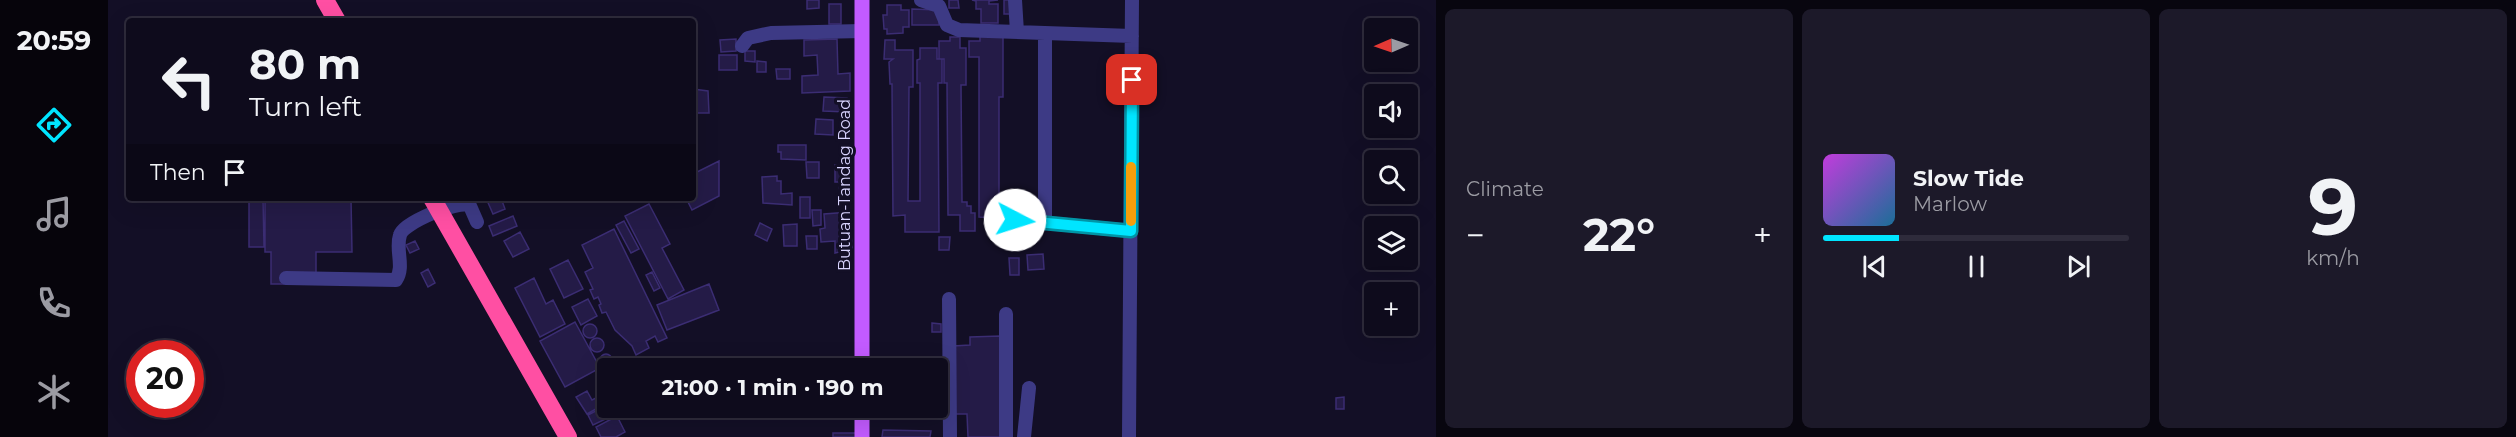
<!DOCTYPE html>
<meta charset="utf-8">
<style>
:root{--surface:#0e0b1c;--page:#1c1929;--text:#f1f3f6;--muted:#9b9ba3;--line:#2e2b3b;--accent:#00e5ff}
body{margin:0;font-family:Montserrat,sans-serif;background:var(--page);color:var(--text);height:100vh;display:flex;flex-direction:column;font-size:22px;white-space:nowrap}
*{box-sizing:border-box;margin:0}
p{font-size:20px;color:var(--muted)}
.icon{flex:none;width:33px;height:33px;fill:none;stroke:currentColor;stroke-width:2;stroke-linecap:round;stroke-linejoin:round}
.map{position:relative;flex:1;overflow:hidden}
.panel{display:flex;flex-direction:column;gap:9px;padding:9px;background:#08060f;width:1080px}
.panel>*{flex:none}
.banner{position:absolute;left:18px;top:18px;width:570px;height:183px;border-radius:6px;box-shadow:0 6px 24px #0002,0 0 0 2px var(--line);background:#0e0b1c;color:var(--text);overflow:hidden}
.needle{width:39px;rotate:268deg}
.controls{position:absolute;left:1256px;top:18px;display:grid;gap:12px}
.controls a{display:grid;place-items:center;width:54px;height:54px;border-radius:6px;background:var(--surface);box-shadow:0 6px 24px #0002,0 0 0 2px var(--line);font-size:30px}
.speed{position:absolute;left:18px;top:340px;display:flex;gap:12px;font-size:30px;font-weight:700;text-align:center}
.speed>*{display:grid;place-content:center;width:78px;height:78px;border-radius:50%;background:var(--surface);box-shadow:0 6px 24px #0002,0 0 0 2px var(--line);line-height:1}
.speed .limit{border:9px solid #d22;background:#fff;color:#111}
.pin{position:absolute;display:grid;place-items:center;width:51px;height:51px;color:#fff;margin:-26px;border-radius:12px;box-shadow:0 3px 9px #0006}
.me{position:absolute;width:66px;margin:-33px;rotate:95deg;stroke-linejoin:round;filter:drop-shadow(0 0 4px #0008)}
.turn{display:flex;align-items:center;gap:21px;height:126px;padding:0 24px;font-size:27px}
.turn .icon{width:78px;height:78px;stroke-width:2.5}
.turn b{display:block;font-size:42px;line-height:51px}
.then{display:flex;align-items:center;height:57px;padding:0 24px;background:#0003;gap:12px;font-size:22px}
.big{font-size:45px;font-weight:700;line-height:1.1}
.panel .tile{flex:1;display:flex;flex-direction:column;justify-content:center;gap:9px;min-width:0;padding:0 21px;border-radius:9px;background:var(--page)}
.panel .dial{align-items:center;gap:0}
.dial b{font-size:78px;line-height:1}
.song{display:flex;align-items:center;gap:18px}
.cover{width:72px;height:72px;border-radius:9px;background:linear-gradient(135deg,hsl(290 70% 55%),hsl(200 70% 35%))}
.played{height:6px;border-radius:3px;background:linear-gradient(90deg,var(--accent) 25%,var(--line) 25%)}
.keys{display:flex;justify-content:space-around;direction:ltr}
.heat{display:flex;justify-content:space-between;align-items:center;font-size:33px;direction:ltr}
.panel .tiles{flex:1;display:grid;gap:9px;grid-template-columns:repeat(3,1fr)}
.trip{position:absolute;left:489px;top:358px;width:351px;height:60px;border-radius:6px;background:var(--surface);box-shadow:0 6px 24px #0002,0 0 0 2px var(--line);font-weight:700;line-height:60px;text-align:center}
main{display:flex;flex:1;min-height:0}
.tab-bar{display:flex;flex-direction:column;width:108px;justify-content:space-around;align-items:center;background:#06040b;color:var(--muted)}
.tab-bar .icon{width:42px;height:42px}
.tab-bar .on{color:var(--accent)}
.tab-bar b{font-size:27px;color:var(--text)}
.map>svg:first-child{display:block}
.building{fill:#241b47;stroke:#3b2d73;stroke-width:1.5}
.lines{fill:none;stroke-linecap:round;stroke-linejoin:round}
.minor{stroke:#3d3a85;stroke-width:14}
.major{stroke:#c25bff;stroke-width:15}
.highway{stroke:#ff4fa3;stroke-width:18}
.route-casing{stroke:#0095a6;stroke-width:15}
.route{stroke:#00e5ff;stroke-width:10}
.slow{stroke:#f59e0b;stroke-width:10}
.labels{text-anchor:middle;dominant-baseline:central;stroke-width:6;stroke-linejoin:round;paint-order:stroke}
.street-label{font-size:16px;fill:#d9d4ff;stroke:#130f26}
</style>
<main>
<nav class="tab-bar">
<b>20:59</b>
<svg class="icon on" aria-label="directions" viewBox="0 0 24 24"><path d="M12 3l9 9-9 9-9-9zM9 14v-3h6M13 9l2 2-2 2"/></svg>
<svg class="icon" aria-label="music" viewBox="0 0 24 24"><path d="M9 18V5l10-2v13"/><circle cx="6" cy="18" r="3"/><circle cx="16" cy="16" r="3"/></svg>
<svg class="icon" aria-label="phone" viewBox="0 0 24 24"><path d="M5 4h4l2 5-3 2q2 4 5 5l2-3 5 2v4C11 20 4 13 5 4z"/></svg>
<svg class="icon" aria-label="climate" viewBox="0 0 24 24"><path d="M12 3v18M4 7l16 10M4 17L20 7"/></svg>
</nav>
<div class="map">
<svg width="1328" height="437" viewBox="0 0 1328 437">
<rect width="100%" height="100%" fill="#130f26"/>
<path class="building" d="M 699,0 L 711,0 L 711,8 L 699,9 Z
M 841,0 L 850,0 L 851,8 L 841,8 Z
M 864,0 L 890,0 L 881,1 L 881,4 L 890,4 L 890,23 L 873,23 L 873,9 L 868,9 L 868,1 Z
M 896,0 L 910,0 L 910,14 L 896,14 Z
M 721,4 L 733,4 L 733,24 L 721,24 Z
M 779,5 L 793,5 L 793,10 L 801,10 L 801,27 L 795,27 L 795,33 L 779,34 L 779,29 L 776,29 L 775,15 L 779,15 Z
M 804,9 L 831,10 L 831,25 L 804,25 Z
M 872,33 L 895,33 L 895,97 L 891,97 L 891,209 L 898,209 L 898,232 L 886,232 L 886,218 L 871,217 L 871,57 L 861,57 L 861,41 L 872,41 Z
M 842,37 L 852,37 L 852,48 L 858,48 L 858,85 L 853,85 L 854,202 L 859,202 L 859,206 L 863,206 L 863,213 L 867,213 L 867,231 L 852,231 L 852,215 L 840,215 L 839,83 L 836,83 L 836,59 L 831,59 L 831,41 L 842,41 Z
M 628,39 L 628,51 L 613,52 L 612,40 Z
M 729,39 L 730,74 L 742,73 L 742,91 L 694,93 L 694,76 L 710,75 L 709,55 L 696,56 L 696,40 Z
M 777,40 L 787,40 L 787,50 L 805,50 L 805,87 L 801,87 L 800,201 L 812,201 L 812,83 L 809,83 L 809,60 L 812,59 L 812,48 L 829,48 L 829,59 L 834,59 L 834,83 L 830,83 L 831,232 L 797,232 L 797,215 L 785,216 L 784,84 L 782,84 L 781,62 L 785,59 L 776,59 Z
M 637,51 L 647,51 L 647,62 L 637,61 Z
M 611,55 L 629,55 L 629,70 L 611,70 Z
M 649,61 L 658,62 L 658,72 L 649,72 Z
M 668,69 L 682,69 L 682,79 L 669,79 Z
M 585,89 L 600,91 L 601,113 L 588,113 L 588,109 L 585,109 Z
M 716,97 L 739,98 L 739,112 L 715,111 Z
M 708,119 L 725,120 L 725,135 L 707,134 Z
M 670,145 L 698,145 L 698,160 L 673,159 L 673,152 L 670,152 Z
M 611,161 L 611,196 L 584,210 L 578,198 L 585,198 L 585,174 Z
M 698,162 L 711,162 L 711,178 L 699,178 Z
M 738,164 L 739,194 L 732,194 L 731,182 L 727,182 L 727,165 Z
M 669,176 L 669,181 L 673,181 L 673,194 L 684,193 L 684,205 L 655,203 L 654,177 Z
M 692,197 L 702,197 L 702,218 L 692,218 Z
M 155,198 L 156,247 L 141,247 L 141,199 Z
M 157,198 L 243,198 L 244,252 L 208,252 L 208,284 L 163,284 L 163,252 L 157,252 Z
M 378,198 L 393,198 L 397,209 L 385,214 Z
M 541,204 L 562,244 L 554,248 L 576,290 L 560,299 L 517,216 Z
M 704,210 L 713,210 L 713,225 L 705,226 Z
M 742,212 L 744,249 L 727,253 L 727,241 L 713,242 L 712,229 L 717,228 L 716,214 Z
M 405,216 L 409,226 L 385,236 L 381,226 Z
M 516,221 L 531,249 L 523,253 L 508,225 Z
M 652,223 L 664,229 L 659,241 L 647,235 Z
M 689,224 L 689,246 L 676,246 L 675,225 Z
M 506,229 L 559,338 L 550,342 L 547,336 L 538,341 L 541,348 L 528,355 L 524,346 L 507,330 L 498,312 L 494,313 L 491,305 L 493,304 L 490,297 L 486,299 L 482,290 L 485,289 L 477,272 L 485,268 L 474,245 Z
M 412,232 L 421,249 L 405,257 L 396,241 Z
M 698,236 L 709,236 L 709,249 L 699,249 Z
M 831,237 L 842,237 L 841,250 L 831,250 Z
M 307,241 L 311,249 L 302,253 L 298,245 Z
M 935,254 L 936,269 L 920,270 L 919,255 Z
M 901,258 L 911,258 L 911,275 L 902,275 Z
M 460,260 L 475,289 L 456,298 L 442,269 Z
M 320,269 L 327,283 L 320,287 L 313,273 Z
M 544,272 L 552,288 L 546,291 L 538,275 Z
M 426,278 L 438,304 L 445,300 L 457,324 L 432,337 L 407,288 Z
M 601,284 L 611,310 L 559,330 L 549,305 Z
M 480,299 L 489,316 L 473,325 L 464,307 Z
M 467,322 L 492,368 L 457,387 L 432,341 Z
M 824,323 L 833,324 L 833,332 L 824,332 Z
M475 331a7 7 0 1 1 14 0a7 7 0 1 1-14 0Z
M 892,336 L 894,437 L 860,437 L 859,414 L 847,414 L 845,346 L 862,345 L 862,337 Z
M482 345a7 7 0 1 1 14 0a7 7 0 1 1-14 0Z
M492 360a6 6 0 1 1 12 0a6 6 0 1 1-12 0Z
M 479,391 L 484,400 L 490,397 L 495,405 L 479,414 L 468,397 Z
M 1236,397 L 1236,409 L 1228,409 L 1228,398 Z
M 839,400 L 840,418 L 830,419 L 830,401 Z
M 499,405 L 504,416 L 485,425 L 480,415 Z
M 509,416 L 517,432 L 508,437 L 493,437 L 488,427 Z
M 775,430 L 823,431 L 822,437 L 774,437 Z
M 725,433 L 749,433 L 749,437 L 725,437 Z"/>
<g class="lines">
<path class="minor" d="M 813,0 L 831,6 L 839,25 L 851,30 L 1024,36
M 907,0 L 909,32
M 634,46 L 640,38 L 663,33 L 754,31
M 907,220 L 1023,231
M 937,223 L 937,33
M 178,278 L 288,280 C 297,266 287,250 292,235 C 295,223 351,199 362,206 L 369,222
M 841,299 L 842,437
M 898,437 L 898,314
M 916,437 L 921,388
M 1021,437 L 1024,0"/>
<path class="major" d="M 754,0 L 754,369
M 754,437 L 754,408"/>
<path class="highway" d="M 217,0 L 229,21
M 324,198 L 460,437"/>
</g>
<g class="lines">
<g class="route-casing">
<path id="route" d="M 907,220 L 1023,231 L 1024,80"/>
</g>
<use href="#route" class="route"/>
<path class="slow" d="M 1023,221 L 1023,167"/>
</g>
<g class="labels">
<g class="street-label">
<text transform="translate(736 185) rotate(-90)">Butuan-Tandag Road</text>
</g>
</g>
</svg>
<div class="controls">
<a><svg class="needle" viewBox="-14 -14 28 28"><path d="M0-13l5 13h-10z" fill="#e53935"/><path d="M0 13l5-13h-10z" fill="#9b9ba3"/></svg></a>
<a><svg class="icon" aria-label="sound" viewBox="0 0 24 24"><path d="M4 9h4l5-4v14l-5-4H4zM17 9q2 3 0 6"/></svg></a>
<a><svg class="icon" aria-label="search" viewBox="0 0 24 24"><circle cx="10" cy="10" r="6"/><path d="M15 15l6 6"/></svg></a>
<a><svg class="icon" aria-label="layers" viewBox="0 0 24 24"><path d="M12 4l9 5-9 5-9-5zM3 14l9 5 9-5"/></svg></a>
<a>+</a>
</div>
<div class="speed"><div class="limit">20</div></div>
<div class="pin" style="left:1024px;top:80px;background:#d93025"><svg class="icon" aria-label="arrive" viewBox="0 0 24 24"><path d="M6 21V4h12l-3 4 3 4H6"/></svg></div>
<svg class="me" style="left:907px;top:220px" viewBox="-20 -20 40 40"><circle r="19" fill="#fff"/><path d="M0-13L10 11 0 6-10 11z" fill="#00e5ff"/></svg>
<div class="trip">21:00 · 1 min · 190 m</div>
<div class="banner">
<div class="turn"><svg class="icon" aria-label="left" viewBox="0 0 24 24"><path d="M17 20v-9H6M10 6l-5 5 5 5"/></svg><div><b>80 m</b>Turn left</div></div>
<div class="then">Then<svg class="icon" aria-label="arrive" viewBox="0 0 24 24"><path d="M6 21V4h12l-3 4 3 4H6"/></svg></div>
</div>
</div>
<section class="panel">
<div class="tiles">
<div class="tile"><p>Climate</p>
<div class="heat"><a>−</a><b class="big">22°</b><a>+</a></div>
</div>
<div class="tile">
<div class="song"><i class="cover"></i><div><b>Slow Tide</b><p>Marlow</p></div></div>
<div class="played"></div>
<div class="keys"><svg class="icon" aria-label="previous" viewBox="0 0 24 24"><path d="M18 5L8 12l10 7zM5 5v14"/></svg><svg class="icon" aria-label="pause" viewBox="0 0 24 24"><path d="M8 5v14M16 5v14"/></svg><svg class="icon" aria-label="next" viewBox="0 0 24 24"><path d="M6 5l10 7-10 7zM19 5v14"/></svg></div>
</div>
<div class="tile dial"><b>9</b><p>km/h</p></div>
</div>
</section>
</main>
